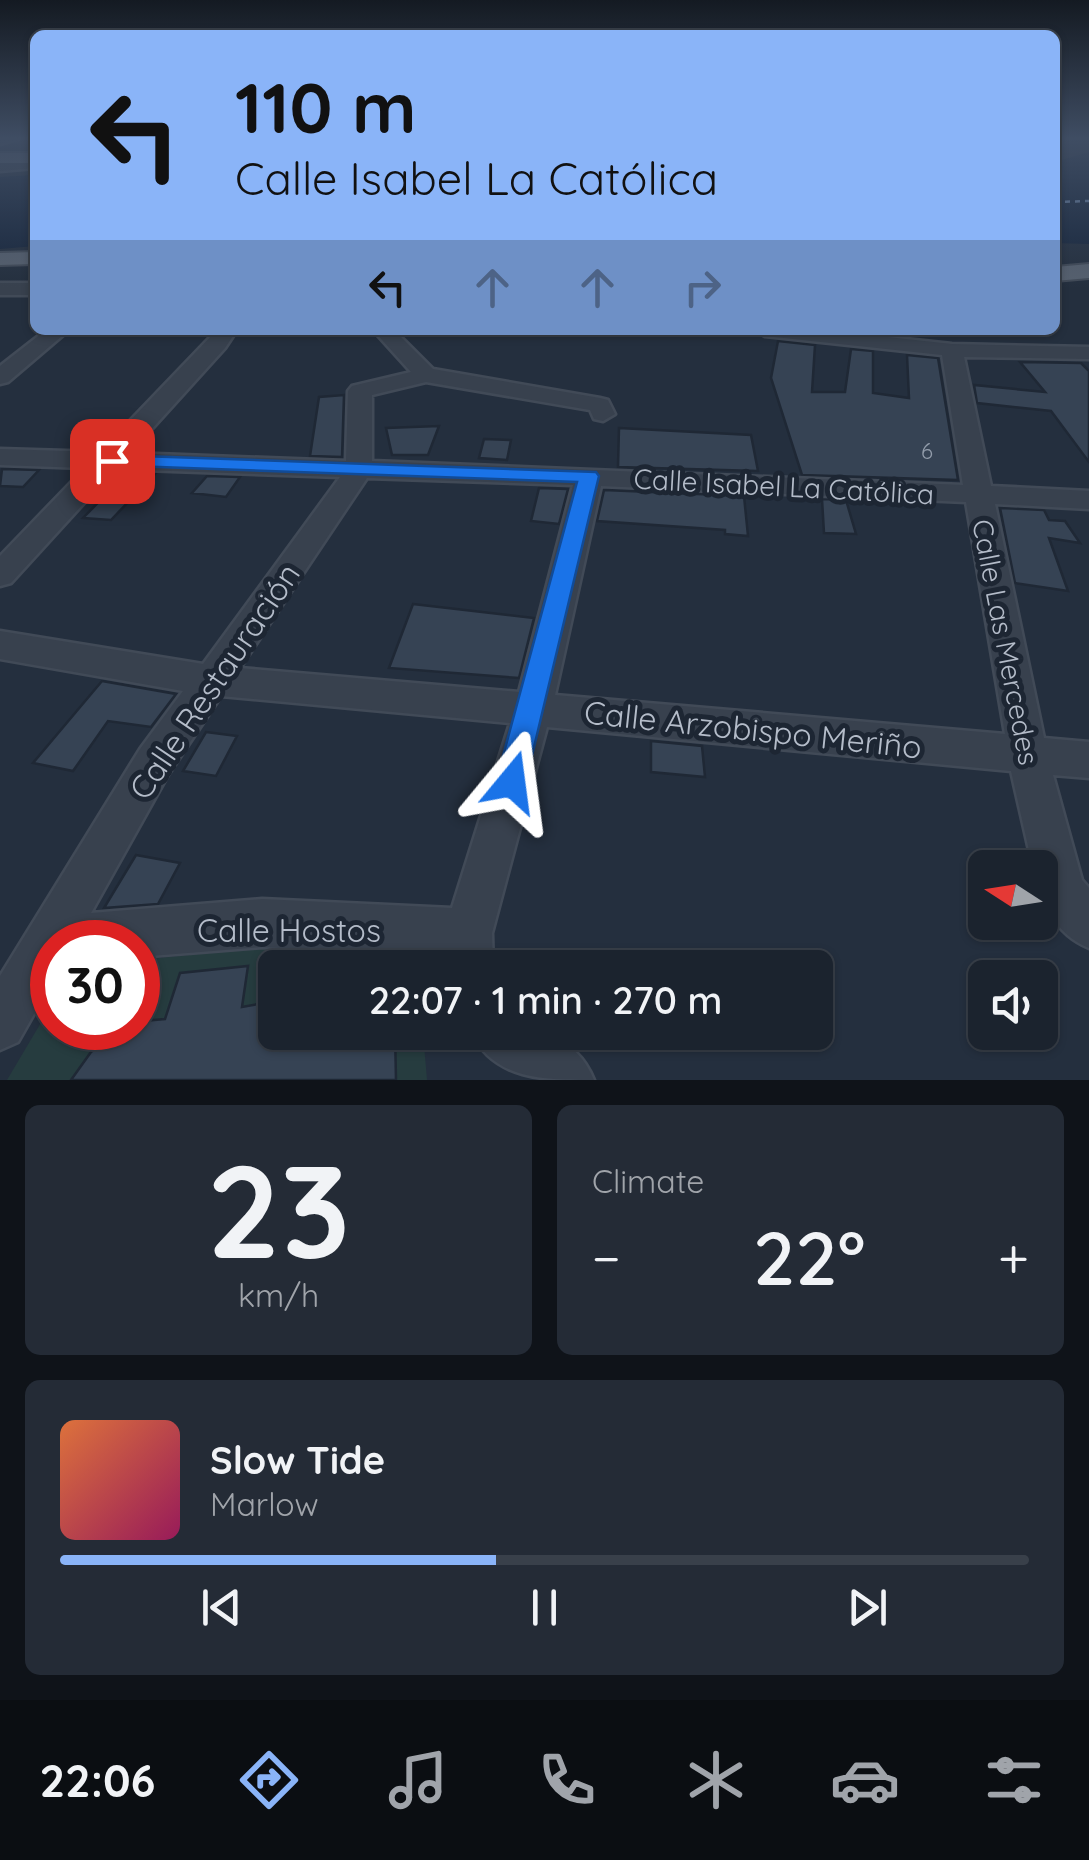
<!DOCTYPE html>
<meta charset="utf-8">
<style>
:root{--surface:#1b232e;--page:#242b36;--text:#f1f3f6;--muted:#a0a4aa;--line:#39404a;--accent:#8ab4f8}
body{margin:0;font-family:Quicksand,sans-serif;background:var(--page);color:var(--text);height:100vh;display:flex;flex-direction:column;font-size:38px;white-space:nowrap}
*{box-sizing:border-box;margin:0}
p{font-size:32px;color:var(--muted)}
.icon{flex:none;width:55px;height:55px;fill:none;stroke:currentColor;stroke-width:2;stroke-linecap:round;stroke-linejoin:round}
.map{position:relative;height:1080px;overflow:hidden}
.drawer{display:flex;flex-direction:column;gap:25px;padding:25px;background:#0f1319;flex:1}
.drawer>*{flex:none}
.top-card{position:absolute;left:30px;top:30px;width:1030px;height:305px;border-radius:15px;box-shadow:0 2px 8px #0004,0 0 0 2px var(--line);background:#8ab4f8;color:#111;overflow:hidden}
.needle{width:65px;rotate:282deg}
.buttons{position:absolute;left:968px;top:850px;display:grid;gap:20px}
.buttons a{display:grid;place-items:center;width:90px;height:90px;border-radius:15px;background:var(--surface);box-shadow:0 2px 8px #0004,0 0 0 2px var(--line);font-size:50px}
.speed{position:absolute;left:30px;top:920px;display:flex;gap:20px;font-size:50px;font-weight:700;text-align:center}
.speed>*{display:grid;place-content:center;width:130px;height:130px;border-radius:50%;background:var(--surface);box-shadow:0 2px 8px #0004,0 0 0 2px var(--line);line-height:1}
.speed .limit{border:15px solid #d22;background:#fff;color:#111}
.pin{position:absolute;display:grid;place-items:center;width:85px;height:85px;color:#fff;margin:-42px;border-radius:20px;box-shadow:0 5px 15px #0006}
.me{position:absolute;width:110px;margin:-55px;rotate:16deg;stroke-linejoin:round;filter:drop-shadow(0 0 8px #0008)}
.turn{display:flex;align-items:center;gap:35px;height:210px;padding:0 40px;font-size:45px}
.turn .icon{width:130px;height:130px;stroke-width:2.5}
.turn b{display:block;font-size:70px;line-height:85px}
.lanes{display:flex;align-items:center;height:95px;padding:0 40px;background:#0003;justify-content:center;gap:50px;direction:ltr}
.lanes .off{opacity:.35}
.big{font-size:75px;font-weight:600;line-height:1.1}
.drawer .card{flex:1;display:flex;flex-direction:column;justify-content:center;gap:15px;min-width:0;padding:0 35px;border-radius:15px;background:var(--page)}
.drawer .dial{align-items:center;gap:0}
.dial b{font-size:130px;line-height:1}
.song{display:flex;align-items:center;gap:30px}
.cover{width:120px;height:120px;border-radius:15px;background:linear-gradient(135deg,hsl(20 70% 55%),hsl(330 70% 35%))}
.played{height:10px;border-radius:5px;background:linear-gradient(90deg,var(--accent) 45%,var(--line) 45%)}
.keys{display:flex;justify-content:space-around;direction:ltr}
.heat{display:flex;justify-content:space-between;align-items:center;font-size:55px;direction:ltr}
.drawer .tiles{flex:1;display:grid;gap:25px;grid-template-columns:1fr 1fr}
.card:last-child{grid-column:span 2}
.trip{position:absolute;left:258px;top:950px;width:575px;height:100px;border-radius:15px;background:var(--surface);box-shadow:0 2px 8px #0004,0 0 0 2px var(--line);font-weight:600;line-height:100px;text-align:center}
.tab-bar{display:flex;height:160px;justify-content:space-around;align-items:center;background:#0b0e12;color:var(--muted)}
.tab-bar .icon{width:70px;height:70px}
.tab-bar .active{color:var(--accent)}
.tab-bar b{font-size:45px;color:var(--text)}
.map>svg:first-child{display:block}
.green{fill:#263c3f}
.water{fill:#17263c}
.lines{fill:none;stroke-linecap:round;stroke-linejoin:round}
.ferry{stroke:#6d86a8;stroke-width:2.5;stroke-dasharray:5 5;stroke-linecap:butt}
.building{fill:#364354;stroke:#1f2835;stroke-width:2.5}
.minor-casing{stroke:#414a57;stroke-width:5}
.major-casing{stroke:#414a57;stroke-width:4}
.minor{fill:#38414e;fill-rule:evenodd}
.major{fill:#56606e;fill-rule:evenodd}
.route{fill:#1a73e8;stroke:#114b97;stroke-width:2.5}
.labels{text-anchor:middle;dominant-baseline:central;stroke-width:10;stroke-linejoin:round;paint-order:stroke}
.number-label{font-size:22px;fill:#929caa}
.street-label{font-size:28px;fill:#b4bcc9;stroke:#1d2633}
.near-street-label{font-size:32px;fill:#b4bcc9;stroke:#1d2633}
</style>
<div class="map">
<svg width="1089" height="1080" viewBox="0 0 1089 1080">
<rect width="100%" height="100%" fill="#242f3e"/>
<path class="green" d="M 415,933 L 418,967 L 275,968 L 275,1032 L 423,1033 L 427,1080 L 7,1080 L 52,1004 L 52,1028 L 138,1028 L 138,960 Z"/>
<path class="water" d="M 1089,152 L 1089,244 L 1055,243 L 1055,162 Z
M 35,175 L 35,246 L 0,249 L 0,177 Z"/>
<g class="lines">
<path class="ferry" d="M 1055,202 L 1089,201"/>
</g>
<path class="building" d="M 778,341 L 815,345 L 812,392 L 845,392 L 851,349 L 873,351 L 873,393 L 909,398 L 907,355 L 938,358 L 958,480 L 802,475 L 771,378 Z
M 1020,362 L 1081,363 L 1089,371 L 1089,462 L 1051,411 L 977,403 L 974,385 L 1045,392 Z
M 344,395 L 342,457 L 310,456 L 319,397 Z
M 439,426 L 428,455 L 392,455 L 386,428 Z
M 619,428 L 751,435 L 758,471 L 618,467 Z
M 484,439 L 511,440 L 507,460 L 479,458 Z
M 2,469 L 39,470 L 23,487 L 0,486 Z
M 127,473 L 155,474 L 111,520 L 83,518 Z
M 207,476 L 240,477 L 226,497 L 192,493 Z
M 539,488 L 568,489 L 559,524 L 531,521 Z
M 604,490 L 744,496 L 748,536 L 725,534 L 725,530 L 597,521 Z
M 822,499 L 846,500 L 856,534 L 824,533 Z
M 1000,508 L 1044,510 L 1049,520 L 1065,521 L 1080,543 L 1049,538 L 1068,591 L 1015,583 Z
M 413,604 L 534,618 L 519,678 L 389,668 Z
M 102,681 L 176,694 L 151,727 L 108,721 L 73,771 L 33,763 Z
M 206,732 L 237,736 L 216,776 L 183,771 Z
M 651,741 L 702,746 L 705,777 L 651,772 Z
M 136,855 L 180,863 L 158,904 L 104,908 Z
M 248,966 L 242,1007 L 275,1001 L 275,1032 L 395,1032 L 396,1080 L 71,1080 L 91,1052 L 114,1035 L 138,1028 L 143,1021 L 165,1019 L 180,973 Z"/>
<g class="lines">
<g class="minor-casing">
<path id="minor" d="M 0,137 L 24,137 L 0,144 Z
M 35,160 L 35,168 L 0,171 L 0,163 Z
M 0,283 L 35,283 L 35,295 L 0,295 Z
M 46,330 L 69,330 L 8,382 L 0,384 L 0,366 Z
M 217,330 L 237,330 L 225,348 L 130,453 L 346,461 L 348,391 L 352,386 L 411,372 L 373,330 L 394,330 L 433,369 L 600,398 L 608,400 L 615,414 L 603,421 L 594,419 L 590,410 L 426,382 L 372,395 L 372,461 L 963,485 L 942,355 L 765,336 L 755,330 L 823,330 L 952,344 L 1089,347 L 1089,359 L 964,357 L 991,486 L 1089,491 L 1089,509 L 995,504 L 1044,738 L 1089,742 L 1089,778 L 1053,775 L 1082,880 L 1089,888 L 1089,948 C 1055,934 1040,903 1040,868 L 1033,868 L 1011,771 L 547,727 L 492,933 L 493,968 L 443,968 L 444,956 L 262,947 L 138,957 L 138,942 L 52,942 L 52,982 L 18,1042 L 0,1050 L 0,976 L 140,749 L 183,691 L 0,659 L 0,631 L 203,664 L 340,477 L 115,469 L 11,583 L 0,586 L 0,556 L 85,468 L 0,465 L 0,449 L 100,452 ZM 367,478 L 573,485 L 519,692 L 240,668 ZM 601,486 L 966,502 L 1005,734 L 555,695 ZM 221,696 L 510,723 L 452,908 L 262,899 L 91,913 L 168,775 Z
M 471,1032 C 521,1032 571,1024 594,1080 C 544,1080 494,1080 471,1032 Z"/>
</g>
<g class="major-casing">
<path id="major" d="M 0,153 L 35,153 L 35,163 L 0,163 Z
M 35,252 L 35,264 L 0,265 L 0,253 Z
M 1089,264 L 1089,278 L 1055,281 L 1055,267 Z"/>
</g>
<use href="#minor" class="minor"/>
<use href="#major" class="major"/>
</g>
<linearGradient id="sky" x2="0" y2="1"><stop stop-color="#141a22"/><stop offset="0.48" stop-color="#3f4d63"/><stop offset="1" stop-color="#3f4d63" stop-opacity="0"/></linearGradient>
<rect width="1089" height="288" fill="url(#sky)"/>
<path class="route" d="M 112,455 L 596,472 L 599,476 L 523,793 L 512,797 L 501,793 L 496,782 L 577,482 L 104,465 L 101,461 Z"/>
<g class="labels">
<g class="number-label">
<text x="927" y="451">6</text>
</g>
<g class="street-label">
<text transform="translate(784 486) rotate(3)">Calle Isabel La Católica</text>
<text transform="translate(1006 642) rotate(79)">Calle Las Mercedes</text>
</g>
<g class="near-street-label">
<text transform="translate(214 681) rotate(-56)">Calle Restauración</text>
<text transform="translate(753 729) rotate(6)">Calle Arzobispo Meriño</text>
<text x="289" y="930">Calle Hostos</text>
</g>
</g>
</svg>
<div class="buttons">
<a><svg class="needle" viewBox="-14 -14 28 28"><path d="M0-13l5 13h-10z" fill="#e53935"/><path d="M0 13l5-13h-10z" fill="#a0a4aa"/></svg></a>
<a><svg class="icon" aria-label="sound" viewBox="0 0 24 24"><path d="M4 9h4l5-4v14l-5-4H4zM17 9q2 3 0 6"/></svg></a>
</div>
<div class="speed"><div class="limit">30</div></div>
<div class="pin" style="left:112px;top:461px;background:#d93025"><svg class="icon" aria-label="arrive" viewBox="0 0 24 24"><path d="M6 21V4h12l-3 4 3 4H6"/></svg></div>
<svg class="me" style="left:512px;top:782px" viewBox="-20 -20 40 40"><path d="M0-17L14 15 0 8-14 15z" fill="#1a73e8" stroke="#fff" stroke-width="4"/></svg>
<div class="trip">22:07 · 1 min · 270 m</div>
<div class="top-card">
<div class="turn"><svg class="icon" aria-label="left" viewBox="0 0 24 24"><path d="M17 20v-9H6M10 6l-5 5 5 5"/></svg><div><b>110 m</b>Calle Isabel La Católica</div></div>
<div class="lanes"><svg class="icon" aria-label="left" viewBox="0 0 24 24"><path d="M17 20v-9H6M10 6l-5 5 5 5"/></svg><svg class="icon off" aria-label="ahead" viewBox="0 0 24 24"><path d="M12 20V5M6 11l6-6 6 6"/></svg><svg class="icon off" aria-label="ahead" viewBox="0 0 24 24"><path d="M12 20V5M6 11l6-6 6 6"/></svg><svg class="icon off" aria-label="right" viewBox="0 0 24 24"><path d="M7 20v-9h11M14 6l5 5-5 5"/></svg></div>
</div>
</div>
<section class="drawer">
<div class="tiles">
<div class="card dial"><b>23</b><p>km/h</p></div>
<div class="card"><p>Climate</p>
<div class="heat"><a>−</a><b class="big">22°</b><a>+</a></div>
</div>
<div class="card">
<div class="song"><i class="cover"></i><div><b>Slow Tide</b><p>Marlow</p></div></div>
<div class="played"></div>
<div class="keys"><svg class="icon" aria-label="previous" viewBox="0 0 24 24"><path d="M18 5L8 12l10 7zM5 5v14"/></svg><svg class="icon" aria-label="pause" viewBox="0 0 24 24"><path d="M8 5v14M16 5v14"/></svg><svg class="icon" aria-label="next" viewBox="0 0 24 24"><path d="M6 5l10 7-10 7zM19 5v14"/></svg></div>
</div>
</div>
</section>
<nav class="tab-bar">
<b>22:06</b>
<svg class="icon active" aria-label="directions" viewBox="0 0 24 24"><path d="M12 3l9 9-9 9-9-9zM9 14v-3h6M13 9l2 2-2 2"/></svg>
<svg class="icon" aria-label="music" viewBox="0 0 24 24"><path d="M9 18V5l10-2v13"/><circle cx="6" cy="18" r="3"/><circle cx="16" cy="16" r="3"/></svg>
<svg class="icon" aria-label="phone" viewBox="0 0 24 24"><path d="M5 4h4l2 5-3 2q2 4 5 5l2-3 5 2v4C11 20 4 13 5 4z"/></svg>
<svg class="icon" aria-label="climate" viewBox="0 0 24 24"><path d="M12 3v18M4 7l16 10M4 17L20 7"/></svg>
<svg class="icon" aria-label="car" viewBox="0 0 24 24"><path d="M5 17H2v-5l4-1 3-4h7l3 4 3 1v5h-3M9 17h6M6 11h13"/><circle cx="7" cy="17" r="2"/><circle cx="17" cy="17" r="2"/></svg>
<svg class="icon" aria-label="filters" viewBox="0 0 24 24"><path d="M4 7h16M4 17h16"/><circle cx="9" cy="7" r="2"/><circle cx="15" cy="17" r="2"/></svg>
</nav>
